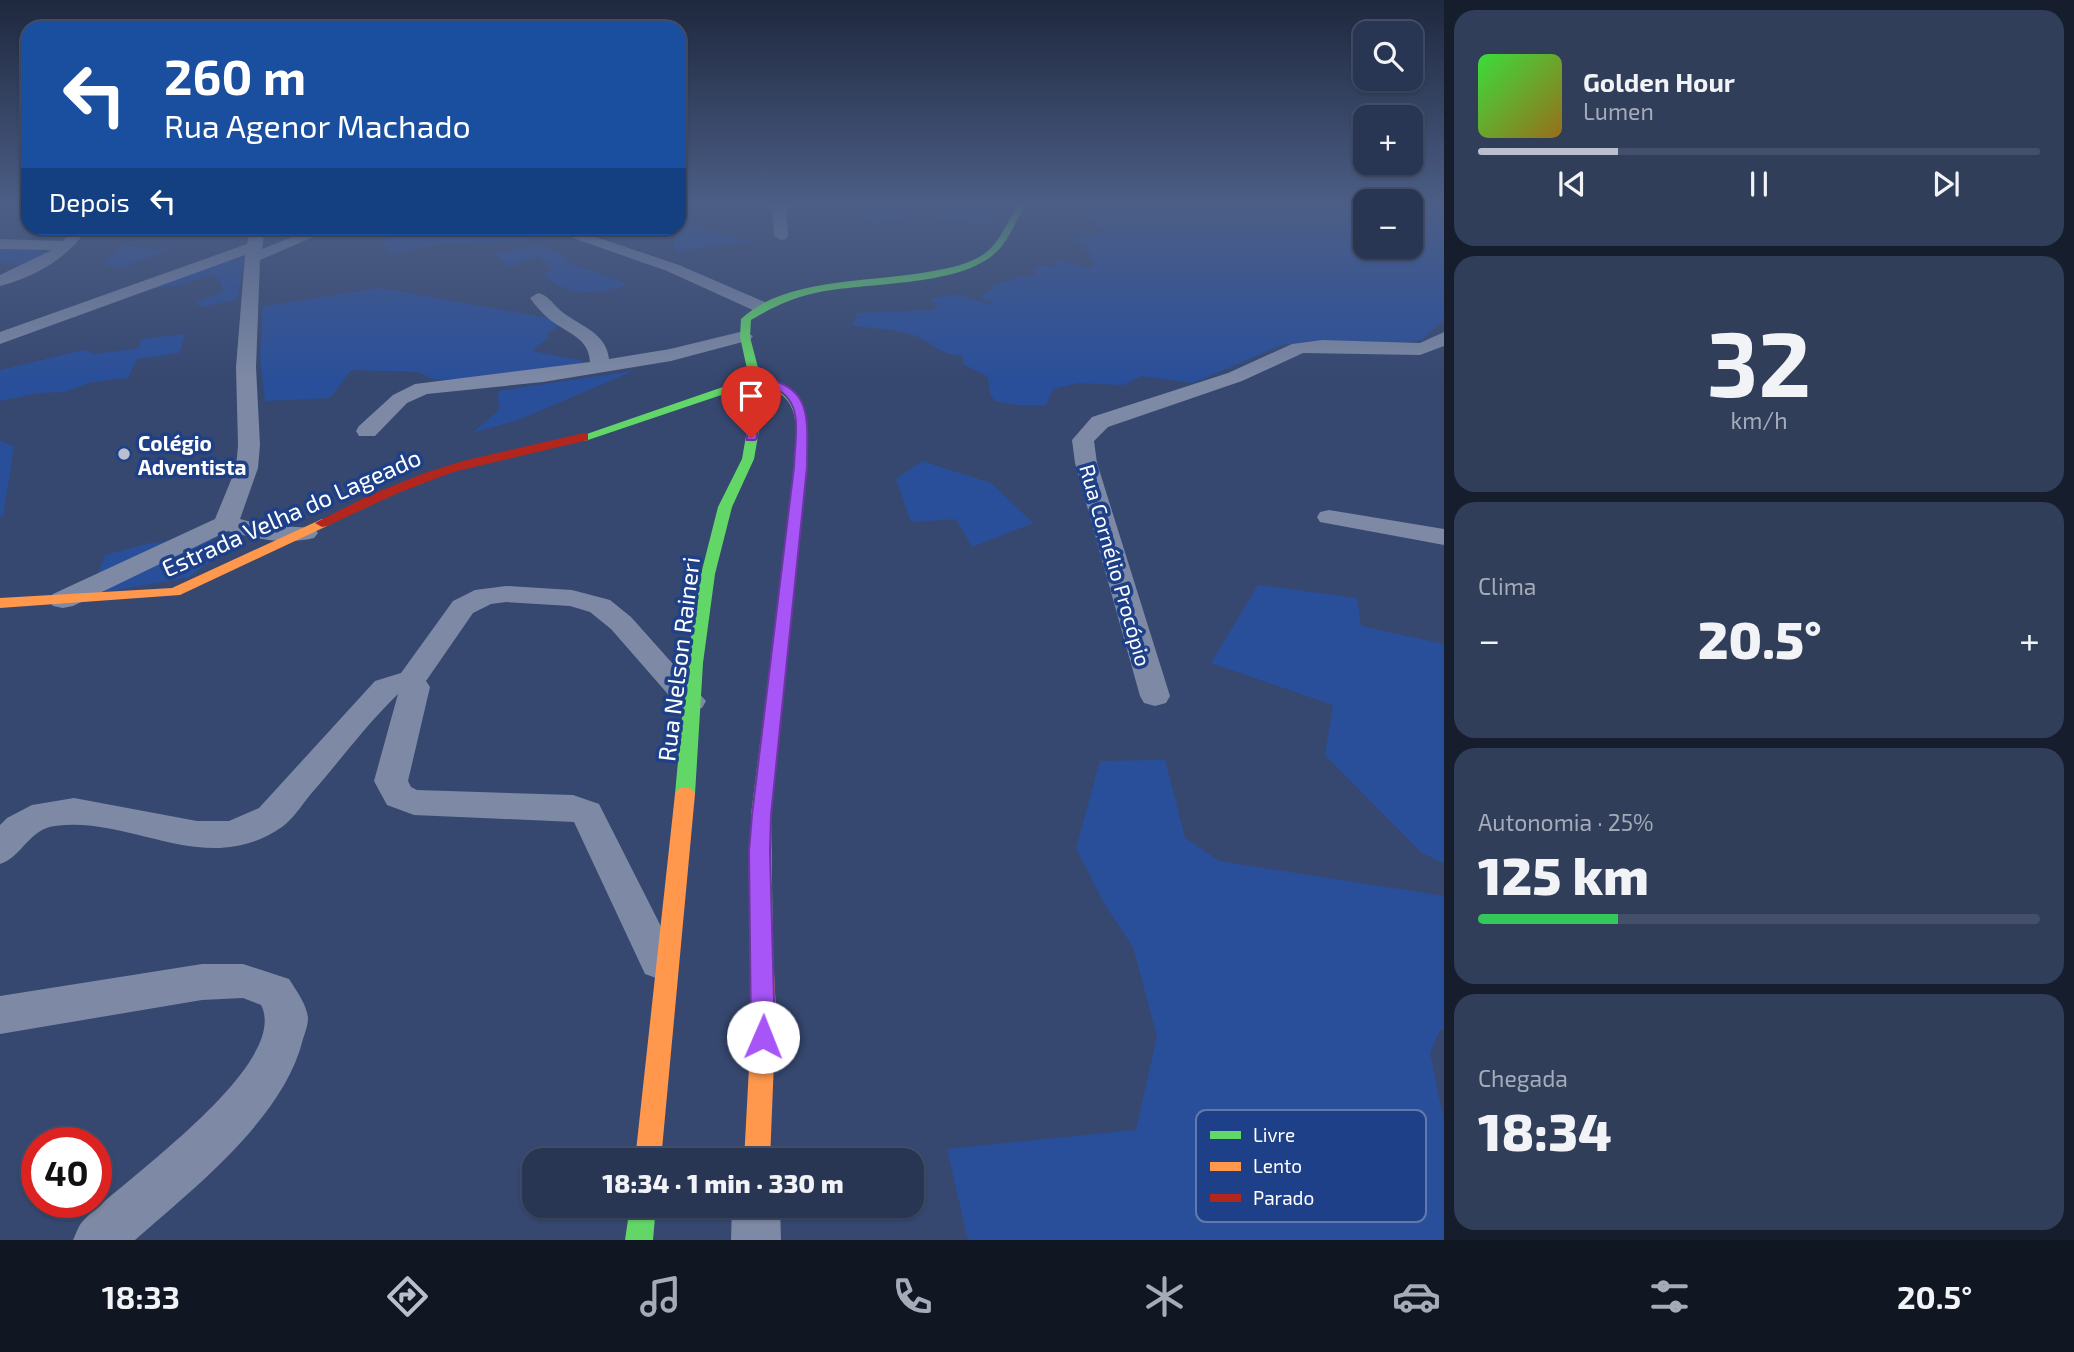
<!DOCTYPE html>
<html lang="pt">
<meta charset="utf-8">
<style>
:root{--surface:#283654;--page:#303e5a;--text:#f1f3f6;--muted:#a5abb8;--line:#44506b;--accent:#b9bfcd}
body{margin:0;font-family:"Exo 2",sans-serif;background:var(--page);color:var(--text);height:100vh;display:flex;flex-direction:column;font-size:26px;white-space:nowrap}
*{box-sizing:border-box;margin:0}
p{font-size:23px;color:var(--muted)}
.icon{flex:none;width:38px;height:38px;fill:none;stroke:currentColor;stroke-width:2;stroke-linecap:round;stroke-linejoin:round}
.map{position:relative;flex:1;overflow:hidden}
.drawer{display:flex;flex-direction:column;gap:10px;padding:10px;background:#161e2e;width:630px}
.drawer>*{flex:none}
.banner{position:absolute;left:21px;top:21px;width:665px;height:214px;border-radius:21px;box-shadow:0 2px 5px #0004,0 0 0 2px var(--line);background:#1a4fa0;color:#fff;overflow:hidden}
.buttons{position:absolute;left:1353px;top:21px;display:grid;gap:14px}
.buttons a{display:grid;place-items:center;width:70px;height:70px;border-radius:14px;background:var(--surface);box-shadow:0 2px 5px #0004,0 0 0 2px var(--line);font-size:35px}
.speed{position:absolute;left:21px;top:1127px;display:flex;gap:14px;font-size:35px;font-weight:700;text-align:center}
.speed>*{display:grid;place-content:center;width:91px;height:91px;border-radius:50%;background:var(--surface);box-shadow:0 2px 5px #0004,0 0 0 2px var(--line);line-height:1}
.speed .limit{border:10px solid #d22;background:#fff;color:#111}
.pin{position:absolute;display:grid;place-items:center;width:60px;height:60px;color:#fff;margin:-72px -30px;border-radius:50% 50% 50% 0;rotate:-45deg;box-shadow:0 0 7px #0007}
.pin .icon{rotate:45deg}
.me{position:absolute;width:77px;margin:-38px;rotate:1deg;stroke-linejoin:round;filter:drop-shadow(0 0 5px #0008)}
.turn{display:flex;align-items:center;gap:24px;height:147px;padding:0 28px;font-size:32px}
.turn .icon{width:91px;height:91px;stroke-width:2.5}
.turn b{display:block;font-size:49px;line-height:60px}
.then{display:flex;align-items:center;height:66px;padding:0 28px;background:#0003;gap:14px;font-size:26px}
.big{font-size:52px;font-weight:800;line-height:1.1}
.drawer .card{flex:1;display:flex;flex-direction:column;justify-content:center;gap:10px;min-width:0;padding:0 24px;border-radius:21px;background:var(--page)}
.drawer .dial{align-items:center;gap:0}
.dial b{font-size:91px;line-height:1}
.song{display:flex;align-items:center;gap:21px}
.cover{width:84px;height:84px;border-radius:10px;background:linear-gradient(135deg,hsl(120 70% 55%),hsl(40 70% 35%))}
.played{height:7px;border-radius:4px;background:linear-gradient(90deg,var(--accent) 25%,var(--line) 25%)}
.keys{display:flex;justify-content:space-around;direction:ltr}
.heat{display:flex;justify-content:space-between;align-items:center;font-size:38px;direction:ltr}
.charge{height:10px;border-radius:5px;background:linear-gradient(90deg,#34c759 25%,var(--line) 0)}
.trip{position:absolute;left:522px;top:1148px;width:402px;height:70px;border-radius:21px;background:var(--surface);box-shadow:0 2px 5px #0004,0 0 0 2px var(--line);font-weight:800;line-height:70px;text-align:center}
.tabs{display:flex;height:112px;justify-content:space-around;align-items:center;background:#101622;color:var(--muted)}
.tabs .icon{width:49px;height:49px}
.tabs .on{color:var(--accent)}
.tabs b{font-size:32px;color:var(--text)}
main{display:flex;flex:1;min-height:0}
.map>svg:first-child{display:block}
.green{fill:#2a4f9a}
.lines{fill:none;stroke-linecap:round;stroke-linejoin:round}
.street{fill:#7d89a5;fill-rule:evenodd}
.fast{fill:#63d668;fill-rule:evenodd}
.slow{fill:#ff974d;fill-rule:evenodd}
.jam{fill:#b3261e;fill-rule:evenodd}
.route{fill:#a855f7;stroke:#6d37a1;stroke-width:2}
.poi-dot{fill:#b9bfcd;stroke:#1e4088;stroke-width:2.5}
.labels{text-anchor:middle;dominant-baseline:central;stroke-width:7;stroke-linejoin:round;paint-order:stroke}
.far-poi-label{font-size:21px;font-weight:bold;fill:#fff;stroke:#1e4088;text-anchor:start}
.far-street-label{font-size:21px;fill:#fff;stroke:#1e4088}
.street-label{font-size:24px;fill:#fff;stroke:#1e4088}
.key{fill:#1e4088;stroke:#6279ac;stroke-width:2}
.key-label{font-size:19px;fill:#fff}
</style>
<main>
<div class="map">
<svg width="1444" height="1240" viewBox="0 0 1444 1240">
<rect width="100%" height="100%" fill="#364870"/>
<path class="green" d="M 860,206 L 914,206 L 910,215 L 876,223 L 861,218 Z
M 924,206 L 1006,206 L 996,216 L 994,223 C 973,223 954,222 933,216 L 936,207 Z
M 1089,206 L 1365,206 L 1365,247 L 1410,247 L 1411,207 L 1444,211 L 1444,319 L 1422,340 L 1403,343 L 1322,340 L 1282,345 L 1193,383 L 1142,376 L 1123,385 L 1078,383 L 1053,389 L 1046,405 L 1017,405 L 995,401 L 990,393 L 988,377 L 963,364 L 963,356 C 935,354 931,339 907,333 C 889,328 871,329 852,325 L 857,317 L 855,313 L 933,310 L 937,306 L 931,299 L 955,294 L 989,304 L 994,302 L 984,300 L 982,294 L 993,289 L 992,286 L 1021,276 L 1034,276 L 1037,273 L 1033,269 L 1041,266 L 1055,267 L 1058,265 L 1053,261 L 1057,259 L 1087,268 L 1094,267 L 1095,264 L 1089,257 L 1091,254 L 1085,250 L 1085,246 L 1073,242 L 1074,237 L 1096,235 L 1104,230 L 1091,219 Z
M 679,222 L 754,241 L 677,251 L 673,246 L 677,235 L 644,228 L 679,228 Z
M 400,228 L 556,228 L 527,242 L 443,243 L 389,255 L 383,242 Z
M 531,244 L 553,251 L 575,265 L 628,284 C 598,296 566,296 542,274 L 553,271 L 539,256 L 508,267 L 496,254 Z
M 122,246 L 170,250 L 119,268 L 103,263 Z
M 0,248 L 38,249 L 46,253 L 28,264 L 0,263 Z
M 244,259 L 237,300 L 200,307 L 195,302 L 223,292 L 220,281 L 212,275 L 175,286 L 142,290 L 225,262 Z
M 380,288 L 554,319 L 563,324 L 547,333 L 548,338 L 532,351 L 585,361 L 560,370 L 473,379 L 432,379 L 419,372 L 351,370 L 330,398 L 265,401 L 260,355 L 263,306 Z
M 185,334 L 179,353 L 137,359 L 128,378 L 92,382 L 64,392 L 38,393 L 0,401 L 0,370 L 83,350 L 96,354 L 139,348 L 141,339 Z
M 633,371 L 518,420 L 472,433 L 499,410 L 498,391 Z
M 0,441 L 14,446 L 3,517 L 0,515 Z
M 922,461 L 991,483 L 1033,523 L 972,547 L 956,519 L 911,522 L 896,479 Z
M 211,539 L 210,562 L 189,577 L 106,592 L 96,579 L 105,555 L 150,543 Z
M 1258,585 L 1357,598 L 1361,626 L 1444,644 L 1444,863 L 1422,853 L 1325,755 L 1333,705 L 1211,663 Z
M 1165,760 L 1185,838 L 1219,861 L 1444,896 L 1444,1030 L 1440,1030 L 1430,1053 L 1444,1122 L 1444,1240 L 968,1240 L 947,1149 L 1136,1130 L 1157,1036 L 1133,947 L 1104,903 L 1076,848 L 1100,761 Z"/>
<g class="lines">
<path class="street" d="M 772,206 L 786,206 L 788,236 L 786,239 L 781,240 L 774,236 Z
M 74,228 L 88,228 C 68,258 35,277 0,286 L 0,275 L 52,250 L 0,249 L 0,239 L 63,241 Z
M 251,228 L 265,228 L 262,249 L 315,228 L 334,228 L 260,260 L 256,367 L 260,445 L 258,468 L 240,519 L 263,525 L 314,528 L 318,533 L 314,538 C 285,545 256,539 228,531 L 73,606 L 63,608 L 53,606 L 49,600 L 53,594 L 215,519 L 236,468 L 238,445 L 236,367 L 245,255 L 0,344 L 0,332 L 247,244 Z
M 578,231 L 679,265 L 767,303 L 770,307 L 767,311 L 755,311 L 667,271 L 573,238 L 571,235 L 573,232 Z
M 538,293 C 548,295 552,303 560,310 C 578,326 606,331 609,359 L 670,349 L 744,331 L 753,336 L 750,340 L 671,361 L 543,382 L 427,394 L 407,403 L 375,436 L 359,436 L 356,431 L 359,426 L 393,395 L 415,384 L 590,362 C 589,337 566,333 549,319 C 542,313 535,305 530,298 Z
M 1444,332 L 1444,346 L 1420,355 L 1303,353 L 1242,381 L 1108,427 L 1094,441 L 1097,463 L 1170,696 L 1166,703 L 1155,706 L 1144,703 L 1140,696 L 1075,463 L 1072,440 L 1092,417 L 1228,373 L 1292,344 L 1322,340 L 1420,343 Z
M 1329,510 L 1444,529 L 1444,545 L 1320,522 L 1317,517 L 1320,512 Z
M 506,586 L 572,590 L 610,600 L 631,617 L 706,701 L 702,708 L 691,711 L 680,708 L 611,629 L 590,612 L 570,606 L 506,602 L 491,604 L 473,613 L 426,681 L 430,687 L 408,781 L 411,787 L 417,790 L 573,795 L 599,804 L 679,962 L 673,974 L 659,979 L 645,974 L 574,822 L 414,815 L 387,805 L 374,781 L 398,694 C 366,725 339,762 310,795 C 302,805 293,819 282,827 C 206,880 132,815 55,826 C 29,829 22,857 0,864 L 0,825 L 7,818 L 32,805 L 74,798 L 197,821 L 229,821 L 259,808 L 375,681 L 401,673 L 453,601 L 475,590 Z
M 202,964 L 243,964 L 289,979 C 296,990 307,1005 308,1018 C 308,1025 305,1033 303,1039 C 284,1118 194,1188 135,1240 L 73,1240 C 76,1234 78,1226 83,1221 C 120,1182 292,1065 261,1005 L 243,998 L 202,1000 L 0,1034 L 0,996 Z
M 732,1206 L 780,1206 L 781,1240 L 731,1240 Z"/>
<path class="fast" d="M 1018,206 L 1026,206 C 1014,222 1009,242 993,255 C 955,287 864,282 815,293 C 791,298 771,308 751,320 L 750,337 L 761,379 C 813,384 809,427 807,467 L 771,815 L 773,952 L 770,959 L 762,961 L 754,959 L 751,952 L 751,815 L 795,467 C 796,433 804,395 762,386 L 761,419 L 754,459 L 732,507 L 715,574 L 703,663 L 695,794 L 692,799 L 685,801 L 678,799 L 675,794 L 687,663 L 701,574 L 718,507 L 742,459 L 749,419 L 751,385 L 588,440 L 584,441 L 578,437 L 749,378 L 740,337 L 741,319 C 787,276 874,283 933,271 C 950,268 969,264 984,254 C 1001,242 1006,222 1018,206 Z
M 630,1206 L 656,1206 L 653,1240 L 625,1240 Z"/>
<path class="slow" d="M 322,519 L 327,520 L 329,523 L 327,526 L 180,595 L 0,608 L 0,598 L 172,588 Z
M 685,787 L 692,789 L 695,794 L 661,1160 L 635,1160 L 675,794 L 678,789 Z
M 762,943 L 770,945 L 773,952 L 776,1012 L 770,1160 L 744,1160 L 752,1012 L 751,952 L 754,945 Z"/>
<path class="jam" d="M 584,433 L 588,434 L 588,440 L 453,472 L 398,493 L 327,526 L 322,527 L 315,523 L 370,495 L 425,473 L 463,461 Z"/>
</g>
<linearGradient id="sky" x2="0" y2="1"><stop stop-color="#1e283e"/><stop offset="0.54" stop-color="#4c5e86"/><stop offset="1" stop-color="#4c5e86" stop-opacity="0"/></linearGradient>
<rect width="1444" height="379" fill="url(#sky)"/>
<path class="route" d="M 755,377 C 815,383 807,420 807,467 L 771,815 L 770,851 L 775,1037 L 771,1045 L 763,1048 L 754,1045 L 751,1037 L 749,851 L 752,815 L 794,467 C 795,431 807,393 761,384 L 757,438 L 755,440 L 747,440 L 749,380 Z"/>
<circle class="poi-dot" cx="124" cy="454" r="7"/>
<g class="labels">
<g class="far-poi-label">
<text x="138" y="442">Colégio<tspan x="138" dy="24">Adventista</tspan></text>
</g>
<g class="far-street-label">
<text transform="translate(1116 565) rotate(74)">Rua Cornélio Procópio</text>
</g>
<g class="street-label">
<text transform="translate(291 512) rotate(-24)">Estrada Velha do Lageado</text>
<text transform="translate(678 659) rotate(-83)">Rua Nelson Raineri</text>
</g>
</g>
<rect x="1196" y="1110" width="230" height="112" rx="10" class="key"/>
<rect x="1210" y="1131" width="31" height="8" fill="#63d668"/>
<rect x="1210" y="1162" width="31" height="9" fill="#ff974d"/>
<rect x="1210" y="1194" width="31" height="8" fill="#b3261e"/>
<g class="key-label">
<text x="1253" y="1142">Livre</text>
<text x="1253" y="1173">Lento</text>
<text x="1253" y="1205">Parado</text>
</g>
</svg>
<div class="buttons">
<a><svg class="icon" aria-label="search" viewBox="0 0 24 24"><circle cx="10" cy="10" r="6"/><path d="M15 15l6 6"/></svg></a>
<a>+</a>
<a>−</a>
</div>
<div class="speed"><div class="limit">40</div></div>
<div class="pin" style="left:751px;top:438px;background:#d93025"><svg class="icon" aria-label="arrive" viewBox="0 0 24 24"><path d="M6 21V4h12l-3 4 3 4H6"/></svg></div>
<svg class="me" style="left:763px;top:1037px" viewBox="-20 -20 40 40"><circle r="19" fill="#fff"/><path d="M0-13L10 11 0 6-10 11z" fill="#a855f7"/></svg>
<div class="trip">18:34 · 1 min · 330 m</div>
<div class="banner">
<div class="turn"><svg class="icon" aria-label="left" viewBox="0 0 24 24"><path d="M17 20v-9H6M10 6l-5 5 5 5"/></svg><div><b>260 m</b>Rua Agenor Machado</div></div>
<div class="then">Depois<svg class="icon" aria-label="left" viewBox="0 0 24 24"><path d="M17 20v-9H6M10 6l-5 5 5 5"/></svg></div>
</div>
</div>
<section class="drawer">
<div class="card">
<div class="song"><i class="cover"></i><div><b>Golden Hour</b><p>Lumen</p></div></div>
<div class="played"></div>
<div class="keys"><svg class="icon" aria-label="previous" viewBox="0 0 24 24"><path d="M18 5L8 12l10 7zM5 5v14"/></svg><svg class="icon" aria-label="pause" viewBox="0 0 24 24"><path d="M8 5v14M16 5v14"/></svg><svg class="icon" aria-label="next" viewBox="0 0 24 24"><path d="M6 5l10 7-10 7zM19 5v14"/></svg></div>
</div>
<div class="card dial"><b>32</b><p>km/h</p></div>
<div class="card"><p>Clima</p>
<div class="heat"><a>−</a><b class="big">20.5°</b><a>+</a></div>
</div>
<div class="card"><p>Autonomia · 25%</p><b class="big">125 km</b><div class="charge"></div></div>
<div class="card"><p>Chegada</p><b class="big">18:34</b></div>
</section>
</main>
<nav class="tabs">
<b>18:33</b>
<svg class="icon on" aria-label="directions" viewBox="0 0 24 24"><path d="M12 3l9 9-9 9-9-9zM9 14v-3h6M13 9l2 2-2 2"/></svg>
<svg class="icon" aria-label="music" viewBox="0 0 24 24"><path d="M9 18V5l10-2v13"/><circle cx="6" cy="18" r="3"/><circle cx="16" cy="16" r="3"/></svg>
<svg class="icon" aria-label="phone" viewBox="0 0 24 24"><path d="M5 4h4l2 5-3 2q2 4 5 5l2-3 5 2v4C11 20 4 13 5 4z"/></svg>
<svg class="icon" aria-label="climate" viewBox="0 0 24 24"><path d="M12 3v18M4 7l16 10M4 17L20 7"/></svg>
<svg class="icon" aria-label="car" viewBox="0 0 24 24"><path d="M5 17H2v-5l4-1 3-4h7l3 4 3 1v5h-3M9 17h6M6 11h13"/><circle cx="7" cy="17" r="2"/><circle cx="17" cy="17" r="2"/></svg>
<svg class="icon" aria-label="filters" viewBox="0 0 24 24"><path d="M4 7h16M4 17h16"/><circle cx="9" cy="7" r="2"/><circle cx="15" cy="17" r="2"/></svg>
<b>20.5°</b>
</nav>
